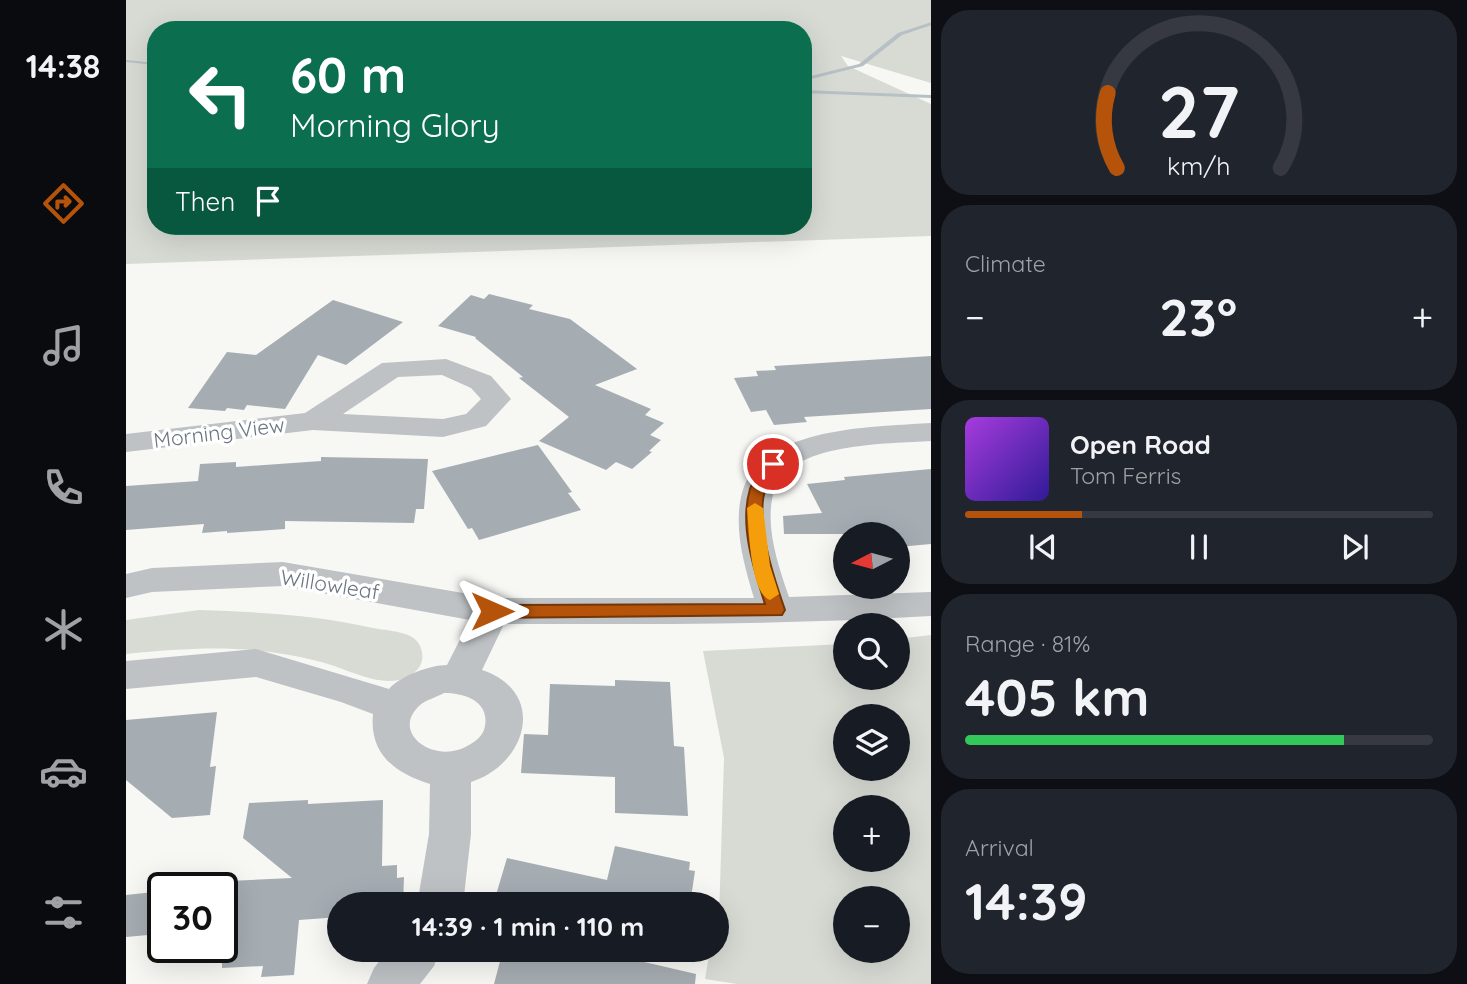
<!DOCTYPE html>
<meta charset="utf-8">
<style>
:root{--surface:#171b24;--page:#20242c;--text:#f1f3f6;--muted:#9ea1a6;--line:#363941;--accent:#b45309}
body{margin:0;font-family:Quicksand,sans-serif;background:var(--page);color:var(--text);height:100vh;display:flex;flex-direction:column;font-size:26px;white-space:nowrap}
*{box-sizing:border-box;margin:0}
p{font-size:23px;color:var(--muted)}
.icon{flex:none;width:38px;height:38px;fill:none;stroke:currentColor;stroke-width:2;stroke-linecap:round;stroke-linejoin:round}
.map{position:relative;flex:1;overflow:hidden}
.panel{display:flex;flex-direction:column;gap:10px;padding:10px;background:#0d0f14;width:536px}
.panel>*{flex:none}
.top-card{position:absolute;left:21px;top:21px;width:665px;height:214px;border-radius:28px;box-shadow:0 7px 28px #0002;background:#0b6e4f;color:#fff;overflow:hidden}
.needle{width:46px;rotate:264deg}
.controls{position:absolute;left:707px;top:522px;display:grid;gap:14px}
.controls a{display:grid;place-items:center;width:77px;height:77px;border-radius:50%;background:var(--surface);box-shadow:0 7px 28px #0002;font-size:35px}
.speed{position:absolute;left:21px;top:872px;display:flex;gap:14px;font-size:35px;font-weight:700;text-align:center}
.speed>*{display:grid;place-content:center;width:91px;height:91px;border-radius:50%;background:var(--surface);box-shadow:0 7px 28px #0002;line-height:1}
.speed .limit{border:4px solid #111;border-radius:10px;background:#fff;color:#111}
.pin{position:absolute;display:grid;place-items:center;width:60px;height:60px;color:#fff;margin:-30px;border:4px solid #fff;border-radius:50%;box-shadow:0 2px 7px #0007}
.me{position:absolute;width:77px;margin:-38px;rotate:90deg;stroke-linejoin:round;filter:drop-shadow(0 0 5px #0008)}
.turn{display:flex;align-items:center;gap:24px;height:147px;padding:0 28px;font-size:32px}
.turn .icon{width:91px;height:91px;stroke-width:2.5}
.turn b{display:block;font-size:49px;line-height:60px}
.then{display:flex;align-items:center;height:66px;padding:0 28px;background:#0003;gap:14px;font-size:26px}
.big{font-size:52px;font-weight:800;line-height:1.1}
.panel .card{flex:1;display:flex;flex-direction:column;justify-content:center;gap:10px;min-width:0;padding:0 24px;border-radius:28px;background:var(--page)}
.panel .dial{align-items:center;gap:0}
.dial svg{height:182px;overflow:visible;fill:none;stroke:var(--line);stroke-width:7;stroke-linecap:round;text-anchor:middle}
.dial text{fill:var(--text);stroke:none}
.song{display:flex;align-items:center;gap:21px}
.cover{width:84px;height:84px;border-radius:10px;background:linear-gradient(135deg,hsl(280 70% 55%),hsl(250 70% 35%))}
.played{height:7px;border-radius:4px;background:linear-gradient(90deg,var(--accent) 25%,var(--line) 25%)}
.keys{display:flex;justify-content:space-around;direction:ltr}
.heat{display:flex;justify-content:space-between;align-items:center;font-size:38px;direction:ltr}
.charge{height:10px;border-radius:5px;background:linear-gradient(90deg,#34c759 81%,var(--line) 0)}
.trip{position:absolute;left:201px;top:892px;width:402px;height:70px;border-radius:35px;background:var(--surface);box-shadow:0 7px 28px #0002;font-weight:800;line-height:70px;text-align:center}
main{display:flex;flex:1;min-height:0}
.menu{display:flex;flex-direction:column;width:126px;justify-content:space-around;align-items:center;background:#090b0e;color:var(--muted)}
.menu .icon{width:49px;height:49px}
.menu .active{color:var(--accent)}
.menu b{font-size:32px;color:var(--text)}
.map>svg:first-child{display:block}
.green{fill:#d7dbd4;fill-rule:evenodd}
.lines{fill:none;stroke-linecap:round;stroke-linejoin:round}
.stream{fill:#b7c1c5;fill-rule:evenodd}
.building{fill:#a6adb2}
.minor{fill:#bec2c5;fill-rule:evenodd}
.route{fill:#b45309;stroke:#753606;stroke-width:2}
.slow{fill:#f59e0b}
.labels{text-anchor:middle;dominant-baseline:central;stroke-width:7;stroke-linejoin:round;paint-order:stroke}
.street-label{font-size:21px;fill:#6a7781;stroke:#fff}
</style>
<main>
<nav class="menu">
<b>14:38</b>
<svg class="icon active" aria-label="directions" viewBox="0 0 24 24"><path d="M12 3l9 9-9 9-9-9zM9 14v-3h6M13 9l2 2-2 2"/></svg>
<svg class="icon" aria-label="music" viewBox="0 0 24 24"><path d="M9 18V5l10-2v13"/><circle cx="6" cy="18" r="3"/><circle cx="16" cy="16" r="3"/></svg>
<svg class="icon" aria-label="phone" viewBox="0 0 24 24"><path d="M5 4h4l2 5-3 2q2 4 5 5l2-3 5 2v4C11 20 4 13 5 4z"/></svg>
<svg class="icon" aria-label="climate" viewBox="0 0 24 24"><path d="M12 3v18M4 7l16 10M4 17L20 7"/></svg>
<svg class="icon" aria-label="car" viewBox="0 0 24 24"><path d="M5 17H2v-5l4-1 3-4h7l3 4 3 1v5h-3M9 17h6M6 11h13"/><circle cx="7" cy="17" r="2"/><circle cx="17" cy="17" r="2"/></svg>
<svg class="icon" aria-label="filters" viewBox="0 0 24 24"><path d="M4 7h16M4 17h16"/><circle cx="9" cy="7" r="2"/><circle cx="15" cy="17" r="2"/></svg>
</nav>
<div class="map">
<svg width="806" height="984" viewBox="0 0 806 984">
<rect width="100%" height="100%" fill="#f7f7f4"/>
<path class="green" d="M 0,0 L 805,0 L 805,83 L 715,56 L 722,66 L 805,104 L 805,236 L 0,264 ZM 30,30 L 677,30 L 677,226 L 30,226 Z
M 73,610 C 132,612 190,615 247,628 C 258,630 274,631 284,636 C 297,642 301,661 290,671 C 264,695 224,669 195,662 C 125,644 71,647 0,654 L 0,620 Z
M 805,635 L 805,984 L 611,984 L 579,979 L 584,950 L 592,950 L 598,758 L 577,651 L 719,644 L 719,677 L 772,677 L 772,639 ZM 719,716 L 772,716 L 772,768 L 719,768 ZM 719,807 L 772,807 L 772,859 L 719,859 ZM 719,898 L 772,898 L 772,950 L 719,950 Z"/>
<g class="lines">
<path class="stream" d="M 806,22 L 806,25 L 776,35 L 737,66 L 677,81 L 677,78 L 733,64 L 772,33 Z
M 0,60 L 30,63 L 30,65 L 0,62 Z
M 677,90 L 806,95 L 806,98 L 677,93 Z"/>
</g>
<path class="building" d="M 363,294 L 407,305 L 403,309 L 444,319 L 511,369 L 469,385 L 525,409 L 519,415 L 538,423 L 524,435 L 535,440 L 523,451 L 526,452 L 506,469 L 490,462 L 480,470 L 413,441 L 443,417 L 393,378 L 397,377 L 349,338 L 350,337 L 312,326 L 345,295 L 358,299 Z
M 207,300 L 277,322 L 220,365 L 192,355 L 159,409 L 121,405 L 118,410 L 101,408 L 99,411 L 62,408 L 101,352 L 130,355 Z
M 806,356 L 806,409 L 678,417 L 681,422 L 648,425 L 640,410 L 625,412 L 608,378 L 632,376 L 630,371 L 650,370 L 648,366 Z
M 412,445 L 446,492 L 442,493 L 455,510 L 353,540 L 346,528 L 342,529 L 306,471 Z
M 195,457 L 302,459 L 298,509 L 290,509 L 288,523 L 159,521 L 159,529 L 101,533 L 101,531 L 76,533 L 78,524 L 0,530 L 0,486 L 72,481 L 74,464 L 110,462 L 110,467 L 195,461 Z
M 806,469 L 806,544 L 772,547 L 772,534 L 658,534 L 657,516 L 696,513 L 681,484 L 719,480 L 718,477 Z
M 489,680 L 544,682 L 548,746 L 558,747 L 562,816 L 489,813 L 489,777 L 395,773 L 398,734 L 422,735 L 424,684 L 489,686 Z
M 91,712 L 84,767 L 90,766 L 84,815 L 46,818 L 0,780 L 0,720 Z
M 182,800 L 182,804 L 257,800 L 256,866 L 271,865 L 271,878 L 278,877 L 277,905 L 214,905 L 214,917 L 173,920 L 168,975 L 135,977 L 137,966 L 96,968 L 96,900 L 98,887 L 101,887 L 102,881 L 166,878 L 117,838 L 123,803 Z
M 489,846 L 564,862 L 563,870 L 569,871 L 564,905 L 367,905 L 381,858 L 481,880 Z
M 28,892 L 22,935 L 0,937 L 0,895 Z
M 377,950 L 502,950 L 501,958 L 570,974 L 569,984 L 368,984 Z"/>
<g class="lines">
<path class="minor" d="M 320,359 L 365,376 L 385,399 L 360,426 L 317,437 L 187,430 L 0,452 L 0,434 L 179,413 L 256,363 ZM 316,375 L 345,388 L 355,399 L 340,414 L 317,419 L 217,414 L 272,377 Z
M 806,423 L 806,441 C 765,444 662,442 648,491 C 638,525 652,565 663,597 L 806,592 L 806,616 C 663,625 521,624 378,624 L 356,670 C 422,692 401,764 345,782 L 345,834 L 337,905 L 291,905 L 303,834 L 304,784 C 269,773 243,754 247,714 L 215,702 L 130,677 L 0,689 L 0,661 L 130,649 L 263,689 C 274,676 304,665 321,665 L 344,620 L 157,586 L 26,592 L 0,598 L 0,574 L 26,568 L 157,562 L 366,598 L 628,598 C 618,565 607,527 616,493 C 633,426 750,427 806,423 ZM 318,693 C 340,693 366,702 358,730 C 355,737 350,741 343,745 C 309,766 263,733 294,705 C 300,700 311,697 318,693 Z
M 262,950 L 314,950 L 308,966 L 294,984 L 241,984 L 248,968 Z"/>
</g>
<path class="route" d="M 647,459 L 655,464 C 650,471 643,479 640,487 C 628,521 648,578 659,610 L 656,615 L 366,618 L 359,616 L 357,611 L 359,607 L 366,605 L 639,604 C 628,570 613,525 624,489 C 627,479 636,469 642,461 Z"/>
<path class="slow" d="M 629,503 L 637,508 L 644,566 L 653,594 L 644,600 C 624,594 623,528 621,508 Z"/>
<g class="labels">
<g class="street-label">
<text transform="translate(93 432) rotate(-7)">Morning View</text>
<text transform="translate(204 584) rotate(9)">Willowleaf</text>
</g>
</g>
</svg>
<div class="controls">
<a><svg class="needle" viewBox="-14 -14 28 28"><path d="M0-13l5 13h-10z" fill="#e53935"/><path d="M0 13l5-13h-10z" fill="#9ea1a6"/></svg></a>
<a><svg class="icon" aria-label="search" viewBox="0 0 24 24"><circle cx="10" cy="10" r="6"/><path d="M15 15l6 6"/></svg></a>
<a><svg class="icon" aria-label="layers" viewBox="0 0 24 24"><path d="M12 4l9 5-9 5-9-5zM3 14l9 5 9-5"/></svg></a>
<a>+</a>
<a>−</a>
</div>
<div class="speed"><div class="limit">30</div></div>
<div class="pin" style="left:647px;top:464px;background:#d93025"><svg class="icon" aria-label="arrive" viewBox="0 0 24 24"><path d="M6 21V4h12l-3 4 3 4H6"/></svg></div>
<svg class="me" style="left:366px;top:611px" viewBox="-20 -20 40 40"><path d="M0-17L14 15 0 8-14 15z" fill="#b45309" stroke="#fff" stroke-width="4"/></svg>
<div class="trip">14:39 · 1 min · 110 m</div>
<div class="top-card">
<div class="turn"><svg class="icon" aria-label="left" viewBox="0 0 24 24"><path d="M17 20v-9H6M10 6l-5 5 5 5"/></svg><div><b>60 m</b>Morning Glory</div></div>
<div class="then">Then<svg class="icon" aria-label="arrive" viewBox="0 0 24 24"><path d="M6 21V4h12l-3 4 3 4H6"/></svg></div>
</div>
</div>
<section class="panel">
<div class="card dial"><svg viewBox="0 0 100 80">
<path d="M14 69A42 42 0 1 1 86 69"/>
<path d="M14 69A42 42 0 0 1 10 36" stroke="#b45309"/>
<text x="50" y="56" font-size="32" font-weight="700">27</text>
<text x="50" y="72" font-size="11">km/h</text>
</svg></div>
<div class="card"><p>Climate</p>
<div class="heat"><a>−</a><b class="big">23°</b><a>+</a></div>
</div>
<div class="card">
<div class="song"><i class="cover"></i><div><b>Open Road</b><p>Tom Ferris</p></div></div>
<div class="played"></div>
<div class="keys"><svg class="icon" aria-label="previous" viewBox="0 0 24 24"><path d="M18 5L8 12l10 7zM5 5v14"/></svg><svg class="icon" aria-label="pause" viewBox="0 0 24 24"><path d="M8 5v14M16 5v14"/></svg><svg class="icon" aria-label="next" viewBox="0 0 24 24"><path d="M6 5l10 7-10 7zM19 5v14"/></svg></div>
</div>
<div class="card"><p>Range · 81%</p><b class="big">405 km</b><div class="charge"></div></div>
<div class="card"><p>Arrival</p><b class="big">14:39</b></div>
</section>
</main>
